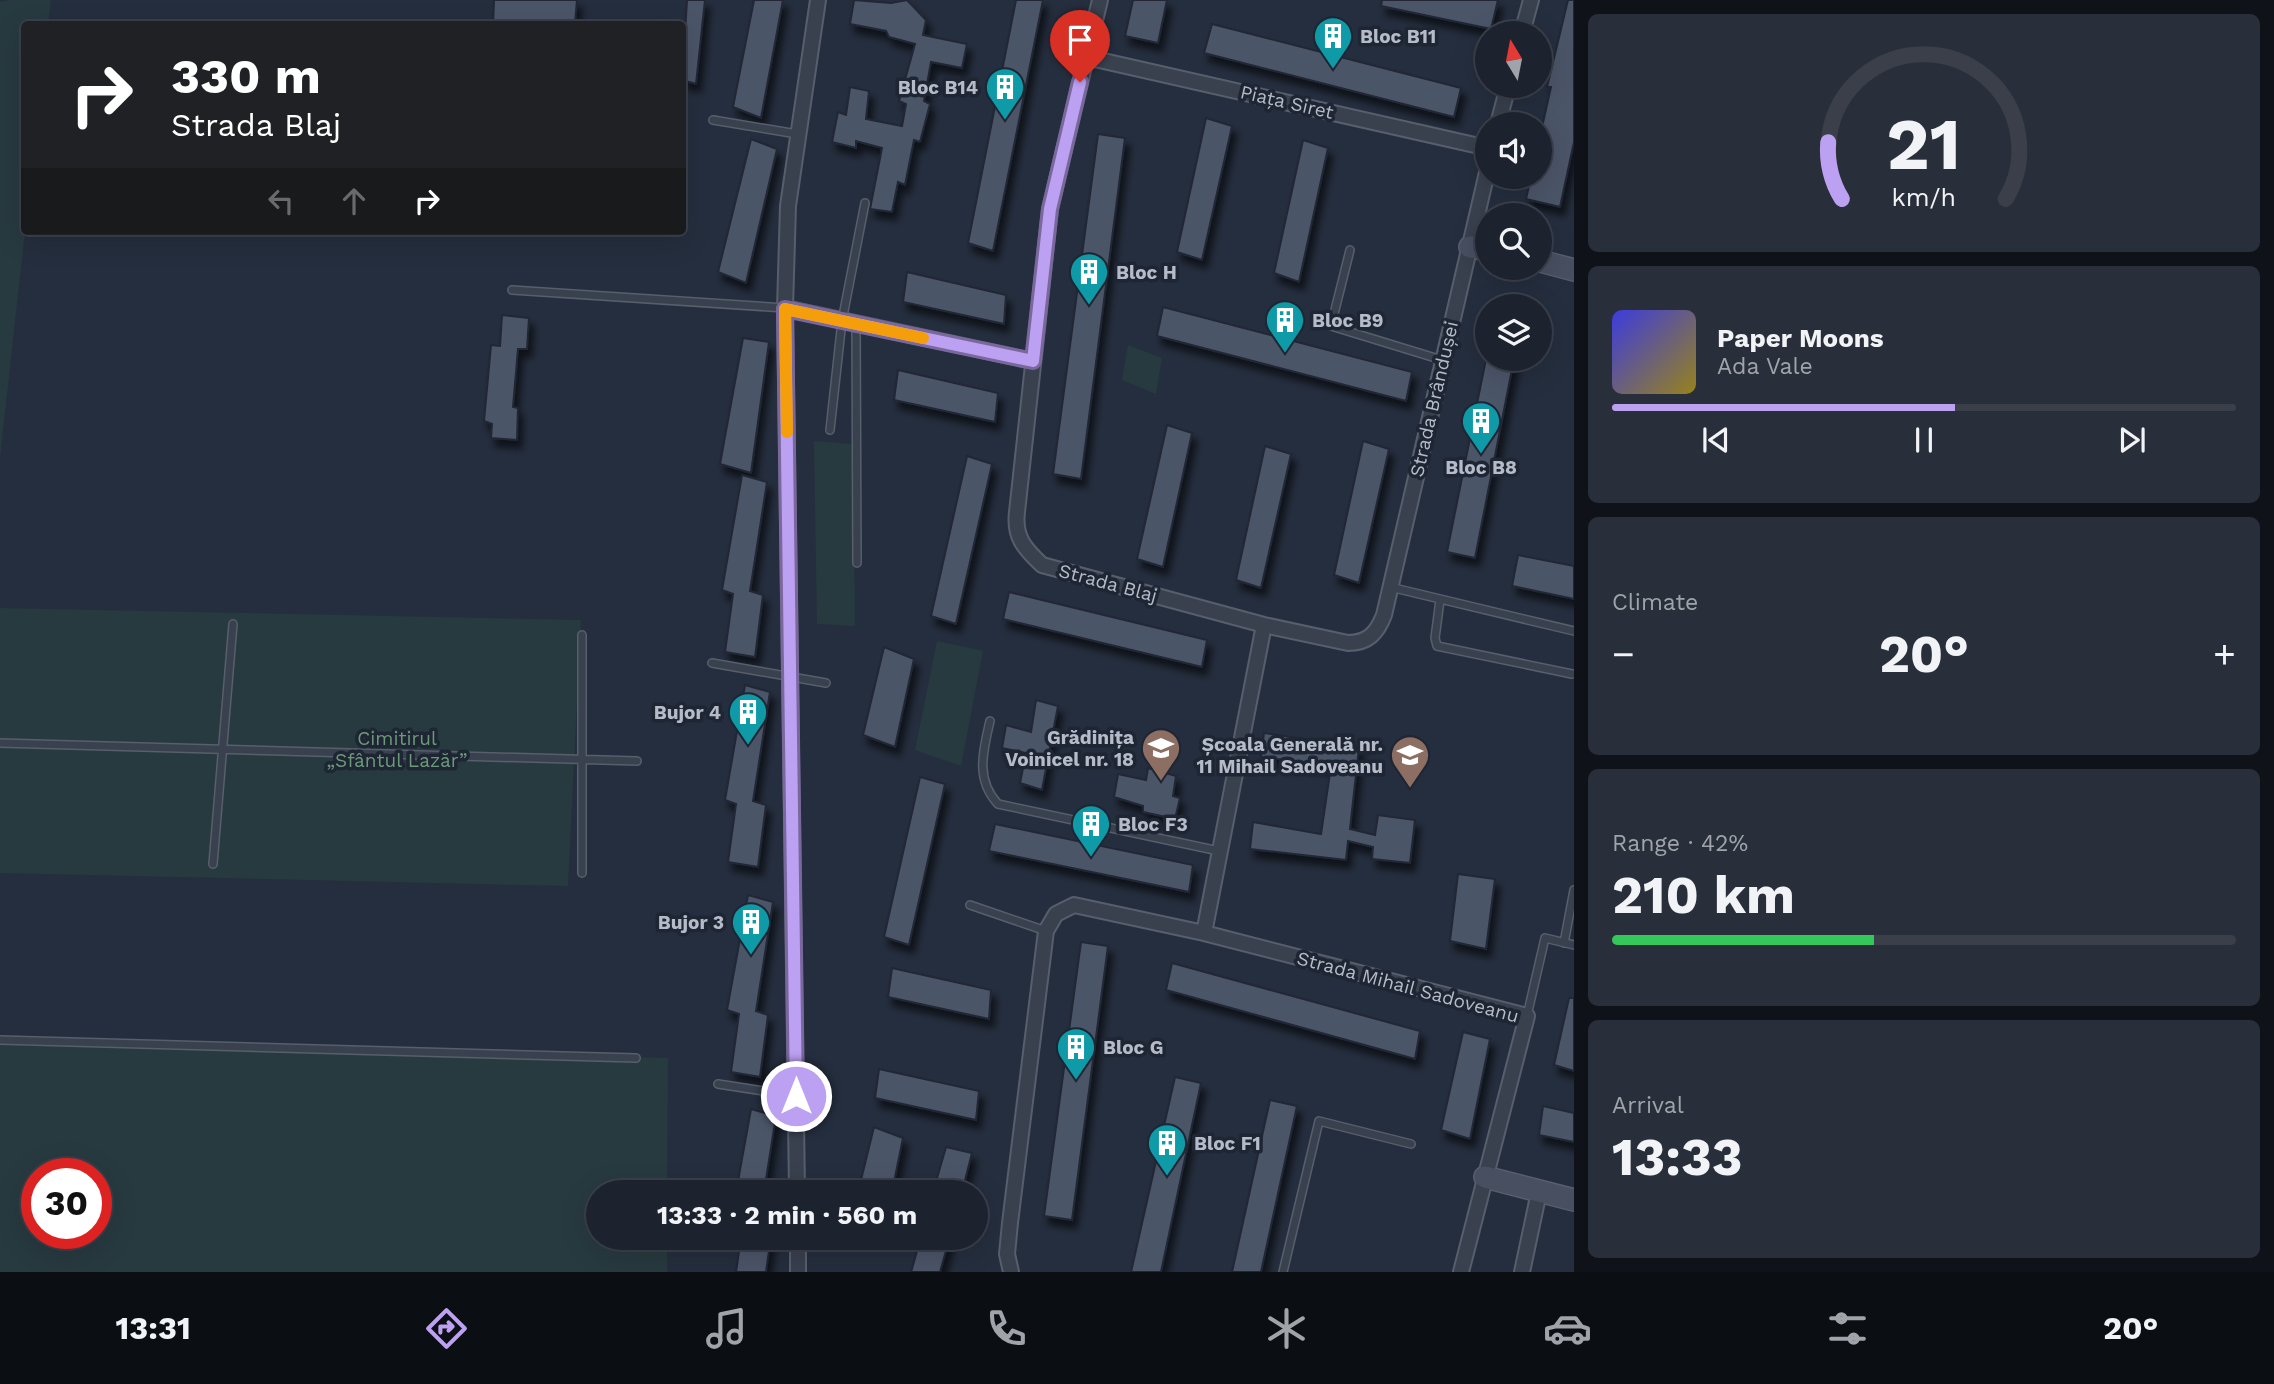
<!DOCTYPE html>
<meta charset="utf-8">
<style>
:root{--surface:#1c222e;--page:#292f3a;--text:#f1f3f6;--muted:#a0a4aa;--line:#3a3f4a;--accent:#bca0f2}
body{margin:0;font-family:"Work Sans",sans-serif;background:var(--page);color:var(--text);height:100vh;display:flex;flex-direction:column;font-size:26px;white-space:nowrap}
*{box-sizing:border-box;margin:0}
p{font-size:23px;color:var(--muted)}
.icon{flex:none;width:38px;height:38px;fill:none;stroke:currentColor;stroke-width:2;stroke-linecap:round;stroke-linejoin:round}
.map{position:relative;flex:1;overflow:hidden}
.details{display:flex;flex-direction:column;gap:14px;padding:14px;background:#0f1319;width:700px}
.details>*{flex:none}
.top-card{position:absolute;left:21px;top:21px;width:665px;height:214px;border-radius:7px;box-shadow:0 7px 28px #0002,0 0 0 2px var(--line);background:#202124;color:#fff;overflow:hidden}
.needle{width:46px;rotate:350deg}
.fabs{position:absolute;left:1475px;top:21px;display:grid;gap:14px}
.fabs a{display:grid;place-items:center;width:77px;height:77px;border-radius:50%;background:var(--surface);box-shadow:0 7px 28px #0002,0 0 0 2px var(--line);font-size:35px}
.speed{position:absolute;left:21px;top:1158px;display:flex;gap:14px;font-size:35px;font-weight:700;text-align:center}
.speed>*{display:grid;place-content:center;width:91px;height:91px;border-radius:50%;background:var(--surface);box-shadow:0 7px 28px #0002,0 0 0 2px var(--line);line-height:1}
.speed .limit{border:10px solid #d22;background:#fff;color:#111}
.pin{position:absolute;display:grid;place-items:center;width:60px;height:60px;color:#fff;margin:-72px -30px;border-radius:50% 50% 50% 0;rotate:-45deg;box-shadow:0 0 7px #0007}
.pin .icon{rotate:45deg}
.me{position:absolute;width:77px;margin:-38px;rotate:0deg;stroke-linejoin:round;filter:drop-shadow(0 0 5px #0008)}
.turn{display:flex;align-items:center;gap:24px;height:147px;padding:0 35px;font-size:32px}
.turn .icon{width:91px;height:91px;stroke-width:2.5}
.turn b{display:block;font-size:49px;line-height:60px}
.lanes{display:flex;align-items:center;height:66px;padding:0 35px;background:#0003;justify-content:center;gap:35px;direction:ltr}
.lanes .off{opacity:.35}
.big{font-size:52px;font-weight:700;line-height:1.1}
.details .widget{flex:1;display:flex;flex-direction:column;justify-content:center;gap:10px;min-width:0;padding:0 24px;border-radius:10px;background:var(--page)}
.details .dial{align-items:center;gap:0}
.dial svg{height:182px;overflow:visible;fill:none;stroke:var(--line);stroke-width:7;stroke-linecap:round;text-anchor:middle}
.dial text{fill:var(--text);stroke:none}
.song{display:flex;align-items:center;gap:21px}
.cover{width:84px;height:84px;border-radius:10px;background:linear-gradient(135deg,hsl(240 70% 55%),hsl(50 70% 35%))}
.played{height:7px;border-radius:4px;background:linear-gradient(90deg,var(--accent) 55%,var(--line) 55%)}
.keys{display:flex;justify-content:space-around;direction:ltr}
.heat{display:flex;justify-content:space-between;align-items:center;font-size:38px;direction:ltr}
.charge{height:10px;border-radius:5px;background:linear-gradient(90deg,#34c759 42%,var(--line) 0)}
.trip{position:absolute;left:586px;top:1180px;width:402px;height:70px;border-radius:35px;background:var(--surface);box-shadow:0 7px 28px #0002,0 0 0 2px var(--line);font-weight:700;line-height:70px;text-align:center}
.dock{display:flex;height:112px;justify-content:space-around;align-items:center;background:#0b0e12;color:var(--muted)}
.dock .icon{width:49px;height:49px}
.dock .selected{color:var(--accent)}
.dock b{font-size:32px;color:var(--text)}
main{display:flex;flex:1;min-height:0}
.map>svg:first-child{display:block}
.green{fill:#273a3f;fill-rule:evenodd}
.building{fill:#4b5467;stroke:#202735;stroke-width:2;filter:url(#shadow)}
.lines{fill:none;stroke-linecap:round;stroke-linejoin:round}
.lane-casing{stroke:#575e6c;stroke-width:10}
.street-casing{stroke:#575e6c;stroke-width:18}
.secondary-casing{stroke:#575e6c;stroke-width:24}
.lane{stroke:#39404e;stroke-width:7}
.street{stroke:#39404e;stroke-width:14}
.secondary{stroke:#474f61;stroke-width:21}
.route-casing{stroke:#7a689d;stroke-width:18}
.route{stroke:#bca0f2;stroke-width:12}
.slow{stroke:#f59e0b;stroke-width:12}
.labels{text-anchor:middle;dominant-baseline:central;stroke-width:7;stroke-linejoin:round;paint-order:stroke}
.poi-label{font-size:19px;font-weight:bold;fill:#b5bbc9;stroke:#1e2533;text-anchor:start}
.street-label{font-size:19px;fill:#b5bbc9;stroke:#1e2533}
.park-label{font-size:19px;fill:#6d997b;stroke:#1e2533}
</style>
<main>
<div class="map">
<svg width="1574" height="1272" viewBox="0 0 1574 1272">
<defs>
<filter id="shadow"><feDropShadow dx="4.5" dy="8" stdDeviation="3.5" flood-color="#0009"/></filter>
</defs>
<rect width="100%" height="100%" fill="#252e3e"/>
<path class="green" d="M 10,0 L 51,0 L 48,24 L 24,24 L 25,231 L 0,458 L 0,2 Z
M 1128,345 L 1162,358 L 1156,394 L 1122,380 Z
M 814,441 L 853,444 L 855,626 L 817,624 Z
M 0,608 L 581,620 L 568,886 L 0,873 Z
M 937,641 L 983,651 L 961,766 L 915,750 Z
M 0,1037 L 668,1058 L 667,1192 L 598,1192 L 598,1237 L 667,1237 L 667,1272 L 0,1272 ZM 37,1174 L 96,1174 L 96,1234 L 37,1234 Z"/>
<path class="building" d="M 494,0 L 577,0 L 575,24 L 493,24 Z
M 687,0 L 705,0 L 696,84 L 682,80 Z
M 754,0 L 783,0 L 761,118 L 733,107 Z
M 854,0 L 891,3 L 907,0 L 926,20 L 923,35 L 967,44 L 962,68 L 931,62 L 924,101 L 930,104 L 920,142 L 914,140 L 905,185 L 898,182 L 892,212 L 870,209 L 882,148 L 856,141 L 856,148 L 832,142 L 838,112 L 846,115 L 850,87 L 869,91 L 866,119 L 902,126 L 906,104 L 899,101 L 915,44 L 889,37 L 886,31 L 850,24 Z
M 1016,0 L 1043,0 L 993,251 L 968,243 Z
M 1133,0 L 1167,0 L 1158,43 L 1125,36 Z
M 1382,0 L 1498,0 L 1491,29 L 1381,6 Z
M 1568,0 L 1574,0 L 1574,142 L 1560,207 L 1526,199 L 1531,177 L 1540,177 L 1540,136 L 1551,87 L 1547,87 Z
M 1212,24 L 1461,88 L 1454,117 L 1204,53 Z
M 1206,118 L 1232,126 L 1202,260 L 1177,252 Z
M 1098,134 L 1125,138 L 1081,479 L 1053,474 Z
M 751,139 L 777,149 L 746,283 L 718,272 Z
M 1303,140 L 1328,148 L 1299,282 L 1274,273 Z
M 907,272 L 1006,295 L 1004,324 L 903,302 Z
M 1163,307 L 1412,372 L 1406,401 L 1157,336 Z
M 502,315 L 529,318 L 527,349 L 518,349 L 513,407 L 518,408 L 517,440 L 491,438 L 492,424 L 484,421 L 491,345 L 500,346 Z
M 743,338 L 769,342 L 751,473 L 720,464 Z
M 1486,359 L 1514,359 L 1475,558 L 1447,552 Z
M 898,370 L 998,393 L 995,422 L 894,400 Z
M 1167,425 L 1192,433 L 1163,567 L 1137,559 Z
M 1363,441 L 1389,449 L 1359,583 L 1334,575 Z
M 1265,446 L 1291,454 L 1261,588 L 1236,580 Z
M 967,456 L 992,464 L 956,624 L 931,616 Z
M 742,475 L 767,482 L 750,591 L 763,595 L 755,657 L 725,652 L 733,594 L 722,590 Z
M 1518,555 L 1574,566 L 1574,599 L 1512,586 Z
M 1009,592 L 1207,640 L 1202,667 L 1003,619 Z
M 884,647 L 914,659 L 895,747 L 863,735 Z
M 745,685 L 770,692 L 753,801 L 766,805 L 758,867 L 728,862 L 736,804 L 725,800 Z
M 1036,700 L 1058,706 L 1042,790 L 1020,783 L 1026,753 L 1002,748 L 1006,725 L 1031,732 Z
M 1264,733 L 1359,747 L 1350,829 L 1375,835 L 1378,815 L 1415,820 L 1410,863 L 1372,859 L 1373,847 L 1348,841 L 1346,860 L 1250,849 L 1253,822 L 1321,834 L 1331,766 L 1261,757 Z
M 1148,768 L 1176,776 L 1173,796 L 1180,798 L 1175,819 L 1143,812 L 1143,806 L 1114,797 L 1118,774 L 1146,780 Z
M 920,777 L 945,784 L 909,945 L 884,937 Z
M 995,824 L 1193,865 L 1189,892 L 989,851 Z
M 1458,874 L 1495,879 L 1486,949 L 1450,941 Z
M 748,895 L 773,902 L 756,1011 L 768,1015 L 760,1077 L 731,1072 L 739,1014 L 727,1010 Z
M 1081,942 L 1108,946 L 1072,1220 L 1044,1216 Z
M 1172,963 L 1420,1031 L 1415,1059 L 1166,990 Z
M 892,968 L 991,990 L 989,1019 L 888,997 Z
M 1569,998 L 1574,998 L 1574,1071 L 1554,1065 Z
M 1463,1032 L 1490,1039 L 1470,1139 L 1441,1130 Z
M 879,1069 L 979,1091 L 976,1120 L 875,1098 Z
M 1175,1077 L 1201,1083 L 1161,1272 L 1131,1272 Z
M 1270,1100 L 1297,1106 L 1261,1272 L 1232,1272 Z
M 1543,1106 L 1574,1113 L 1574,1142 L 1539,1135 Z
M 751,1109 L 776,1116 L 764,1192 L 736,1192 Z
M 874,1127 L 903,1138 L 892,1192 L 858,1192 Z
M 946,1147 L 972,1153 L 962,1192 L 933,1192 Z
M 741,1237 L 771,1237 L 766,1272 L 736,1272 Z
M 921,1237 L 950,1237 L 940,1272 L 911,1272 Z"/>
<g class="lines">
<g class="lane-casing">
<path id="lane" d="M 713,120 L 797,134
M 1350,250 L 1331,326 L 1442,360
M 512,290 L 785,308
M 856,324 L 857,563
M 830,430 L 842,321 L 865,203
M 1390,587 L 1574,631
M 1440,600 L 1435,638 L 1437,646 L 1572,674
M 582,635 L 582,873
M 712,663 L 826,683
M 990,721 C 983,751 975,779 998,804 L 1219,851
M 0,743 L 637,761
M 213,864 L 233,624
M 970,905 L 1046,931
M 1564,943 L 1574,890
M 1527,1016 L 1545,938 L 1574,945
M 0,1040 L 636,1058
M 718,1084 L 796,1096
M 1283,1272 L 1319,1121 L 1411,1144"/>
</g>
<g class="street-casing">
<path id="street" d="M 1100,0 L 1050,209 L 1017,512 C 1014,537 1024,548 1042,565 L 1264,625 L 1348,643 C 1368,643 1377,633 1384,615 L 1488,168
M 1522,33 L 1531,0
M 1086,57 L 1488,148
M 1498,124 L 1508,86
M 785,308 L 1033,361
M 1204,933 L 1264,625
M 797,1192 L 785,308 L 788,206 L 818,0
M 798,1237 L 798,1272
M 1011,1272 L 1007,1254 L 1010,1223 L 1046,931 L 1056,914 L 1074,905 L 1204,933 L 1527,1016 L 1461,1272
M 1522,1272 L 1539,1192"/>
</g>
<g class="secondary-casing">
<path id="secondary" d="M 1470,247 L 1488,250
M 1540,261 L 1574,270
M 1485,1177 L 1574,1200"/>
</g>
<use href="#lane" class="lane"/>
<use href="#street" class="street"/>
<use href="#secondary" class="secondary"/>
</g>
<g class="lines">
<g class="route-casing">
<path id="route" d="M 796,1096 L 785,309 L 1033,361 L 1050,209 L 1080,82"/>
</g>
<use href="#route" class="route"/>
<path class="slow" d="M 787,432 L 785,309 L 923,338"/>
</g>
<defs>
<g id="building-pin" transform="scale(2.0125)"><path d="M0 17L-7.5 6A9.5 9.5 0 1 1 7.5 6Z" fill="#0f9aa8" stroke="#1e2533"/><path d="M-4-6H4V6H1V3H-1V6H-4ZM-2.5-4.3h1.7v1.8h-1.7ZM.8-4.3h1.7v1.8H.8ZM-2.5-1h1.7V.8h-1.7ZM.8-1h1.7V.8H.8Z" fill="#fff"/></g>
<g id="school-pin" transform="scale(2.0125)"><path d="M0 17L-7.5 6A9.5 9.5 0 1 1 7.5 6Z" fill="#8d6e63" stroke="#1e2533"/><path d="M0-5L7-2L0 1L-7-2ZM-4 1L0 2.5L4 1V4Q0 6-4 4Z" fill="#fff"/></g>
</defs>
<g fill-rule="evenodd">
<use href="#building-pin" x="1333" y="36"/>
<use href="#building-pin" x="1005" y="87"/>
<use href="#building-pin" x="1089" y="272"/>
<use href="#building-pin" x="1285" y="320"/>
<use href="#building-pin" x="1481" y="421"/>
<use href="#building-pin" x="748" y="712"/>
<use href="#school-pin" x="1161" y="748"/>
<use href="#school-pin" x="1410" y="755"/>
<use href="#building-pin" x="1091" y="824"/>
<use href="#building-pin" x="751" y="922"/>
<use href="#building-pin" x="1076" y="1047"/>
<use href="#building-pin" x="1167" y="1143"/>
</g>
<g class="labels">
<g class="poi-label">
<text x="1360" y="36">Bloc B11</text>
<text x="978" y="87" text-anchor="end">Bloc B14</text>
<text x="1116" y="272">Bloc H</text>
<text x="1312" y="320">Bloc B9</text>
<text x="1481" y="467" text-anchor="middle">Bloc B8</text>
<text x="721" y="712" text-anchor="end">Bujor 4</text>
<text x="1134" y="737" text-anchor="end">Grădinița<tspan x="1134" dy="22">Voinicel nr. 18</tspan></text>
<text x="1383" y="744" text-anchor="end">Școala Generală nr.<tspan x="1383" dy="22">11 Mihail Sadoveanu</tspan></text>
<text x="1118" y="824">Bloc F3</text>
<text x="724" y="922" text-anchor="end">Bujor 3</text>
<text x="1103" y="1047">Bloc G</text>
<text x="1194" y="1143">Bloc F1</text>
</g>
<g class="street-label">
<text transform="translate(1287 102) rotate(13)">Piața Siret</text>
<text transform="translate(1434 399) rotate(-77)">Strada Brândușei</text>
<text transform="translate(1108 583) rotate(15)">Strada Blaj</text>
<text transform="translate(1408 987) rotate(15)">Strada Mihail Sadoveanu</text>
</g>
<g class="park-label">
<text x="397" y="738">Cimitirul<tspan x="397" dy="22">„Sfântul Lazăr”</tspan></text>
</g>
</g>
</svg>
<div class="fabs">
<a><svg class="needle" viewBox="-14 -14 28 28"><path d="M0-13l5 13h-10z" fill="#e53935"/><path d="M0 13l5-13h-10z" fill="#a0a4aa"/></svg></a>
<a><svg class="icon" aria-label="sound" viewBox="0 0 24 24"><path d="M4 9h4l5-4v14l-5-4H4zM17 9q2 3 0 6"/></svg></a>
<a><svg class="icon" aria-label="search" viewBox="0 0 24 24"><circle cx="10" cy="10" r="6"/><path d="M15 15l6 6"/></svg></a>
<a><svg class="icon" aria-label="layers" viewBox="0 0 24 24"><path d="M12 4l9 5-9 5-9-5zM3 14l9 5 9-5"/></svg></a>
</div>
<div class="speed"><div class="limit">30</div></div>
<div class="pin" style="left:1080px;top:82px;background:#d93025"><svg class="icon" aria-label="arrive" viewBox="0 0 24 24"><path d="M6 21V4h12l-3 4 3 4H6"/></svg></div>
<svg class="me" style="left:796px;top:1096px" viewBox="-20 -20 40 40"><circle r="17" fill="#bca0f2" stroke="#fff" stroke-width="3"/><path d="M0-11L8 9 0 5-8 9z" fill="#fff"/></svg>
<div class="trip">13:33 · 2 min · 560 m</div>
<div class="top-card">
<div class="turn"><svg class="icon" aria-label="right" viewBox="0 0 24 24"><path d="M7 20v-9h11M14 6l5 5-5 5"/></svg><div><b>330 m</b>Strada Blaj</div></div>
<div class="lanes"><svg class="icon off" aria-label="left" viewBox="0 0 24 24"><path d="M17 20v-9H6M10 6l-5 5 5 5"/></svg><svg class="icon off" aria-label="ahead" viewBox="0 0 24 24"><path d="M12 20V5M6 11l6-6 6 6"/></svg><svg class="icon" aria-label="right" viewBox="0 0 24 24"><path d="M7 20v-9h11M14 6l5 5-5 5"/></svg></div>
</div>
</div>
<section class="details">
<div class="widget dial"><svg viewBox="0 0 100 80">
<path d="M14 69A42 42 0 1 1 86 69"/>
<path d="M14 69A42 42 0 0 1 8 44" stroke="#bca0f2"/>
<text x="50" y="56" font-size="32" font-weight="700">21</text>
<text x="50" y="72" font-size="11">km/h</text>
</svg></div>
<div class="widget">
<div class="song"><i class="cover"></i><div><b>Paper Moons</b><p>Ada Vale</p></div></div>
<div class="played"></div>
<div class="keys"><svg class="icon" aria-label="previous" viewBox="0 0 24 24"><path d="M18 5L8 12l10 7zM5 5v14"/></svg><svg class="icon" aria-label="pause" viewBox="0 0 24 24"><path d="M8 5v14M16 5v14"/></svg><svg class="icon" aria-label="next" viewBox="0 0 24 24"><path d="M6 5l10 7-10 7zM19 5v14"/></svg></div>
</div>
<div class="widget"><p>Climate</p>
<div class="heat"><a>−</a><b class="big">20°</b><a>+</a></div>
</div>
<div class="widget"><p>Range · 42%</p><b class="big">210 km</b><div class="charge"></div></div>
<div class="widget"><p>Arrival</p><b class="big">13:33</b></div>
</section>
</main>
<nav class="dock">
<b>13:31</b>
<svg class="icon selected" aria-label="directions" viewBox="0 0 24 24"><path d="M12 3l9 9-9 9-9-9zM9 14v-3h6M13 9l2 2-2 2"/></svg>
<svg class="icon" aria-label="music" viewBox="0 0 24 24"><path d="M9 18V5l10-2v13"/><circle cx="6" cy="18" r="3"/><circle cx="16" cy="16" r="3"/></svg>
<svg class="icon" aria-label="phone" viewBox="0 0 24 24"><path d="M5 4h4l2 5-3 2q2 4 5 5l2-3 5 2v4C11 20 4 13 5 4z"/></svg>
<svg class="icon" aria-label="climate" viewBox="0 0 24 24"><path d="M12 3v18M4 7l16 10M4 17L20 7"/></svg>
<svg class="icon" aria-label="car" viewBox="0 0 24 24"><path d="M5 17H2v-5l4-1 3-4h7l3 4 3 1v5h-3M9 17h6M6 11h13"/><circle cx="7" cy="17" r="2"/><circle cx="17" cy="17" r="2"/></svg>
<svg class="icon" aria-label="filters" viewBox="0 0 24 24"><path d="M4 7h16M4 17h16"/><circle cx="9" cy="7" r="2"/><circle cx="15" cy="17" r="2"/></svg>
<b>20°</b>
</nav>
